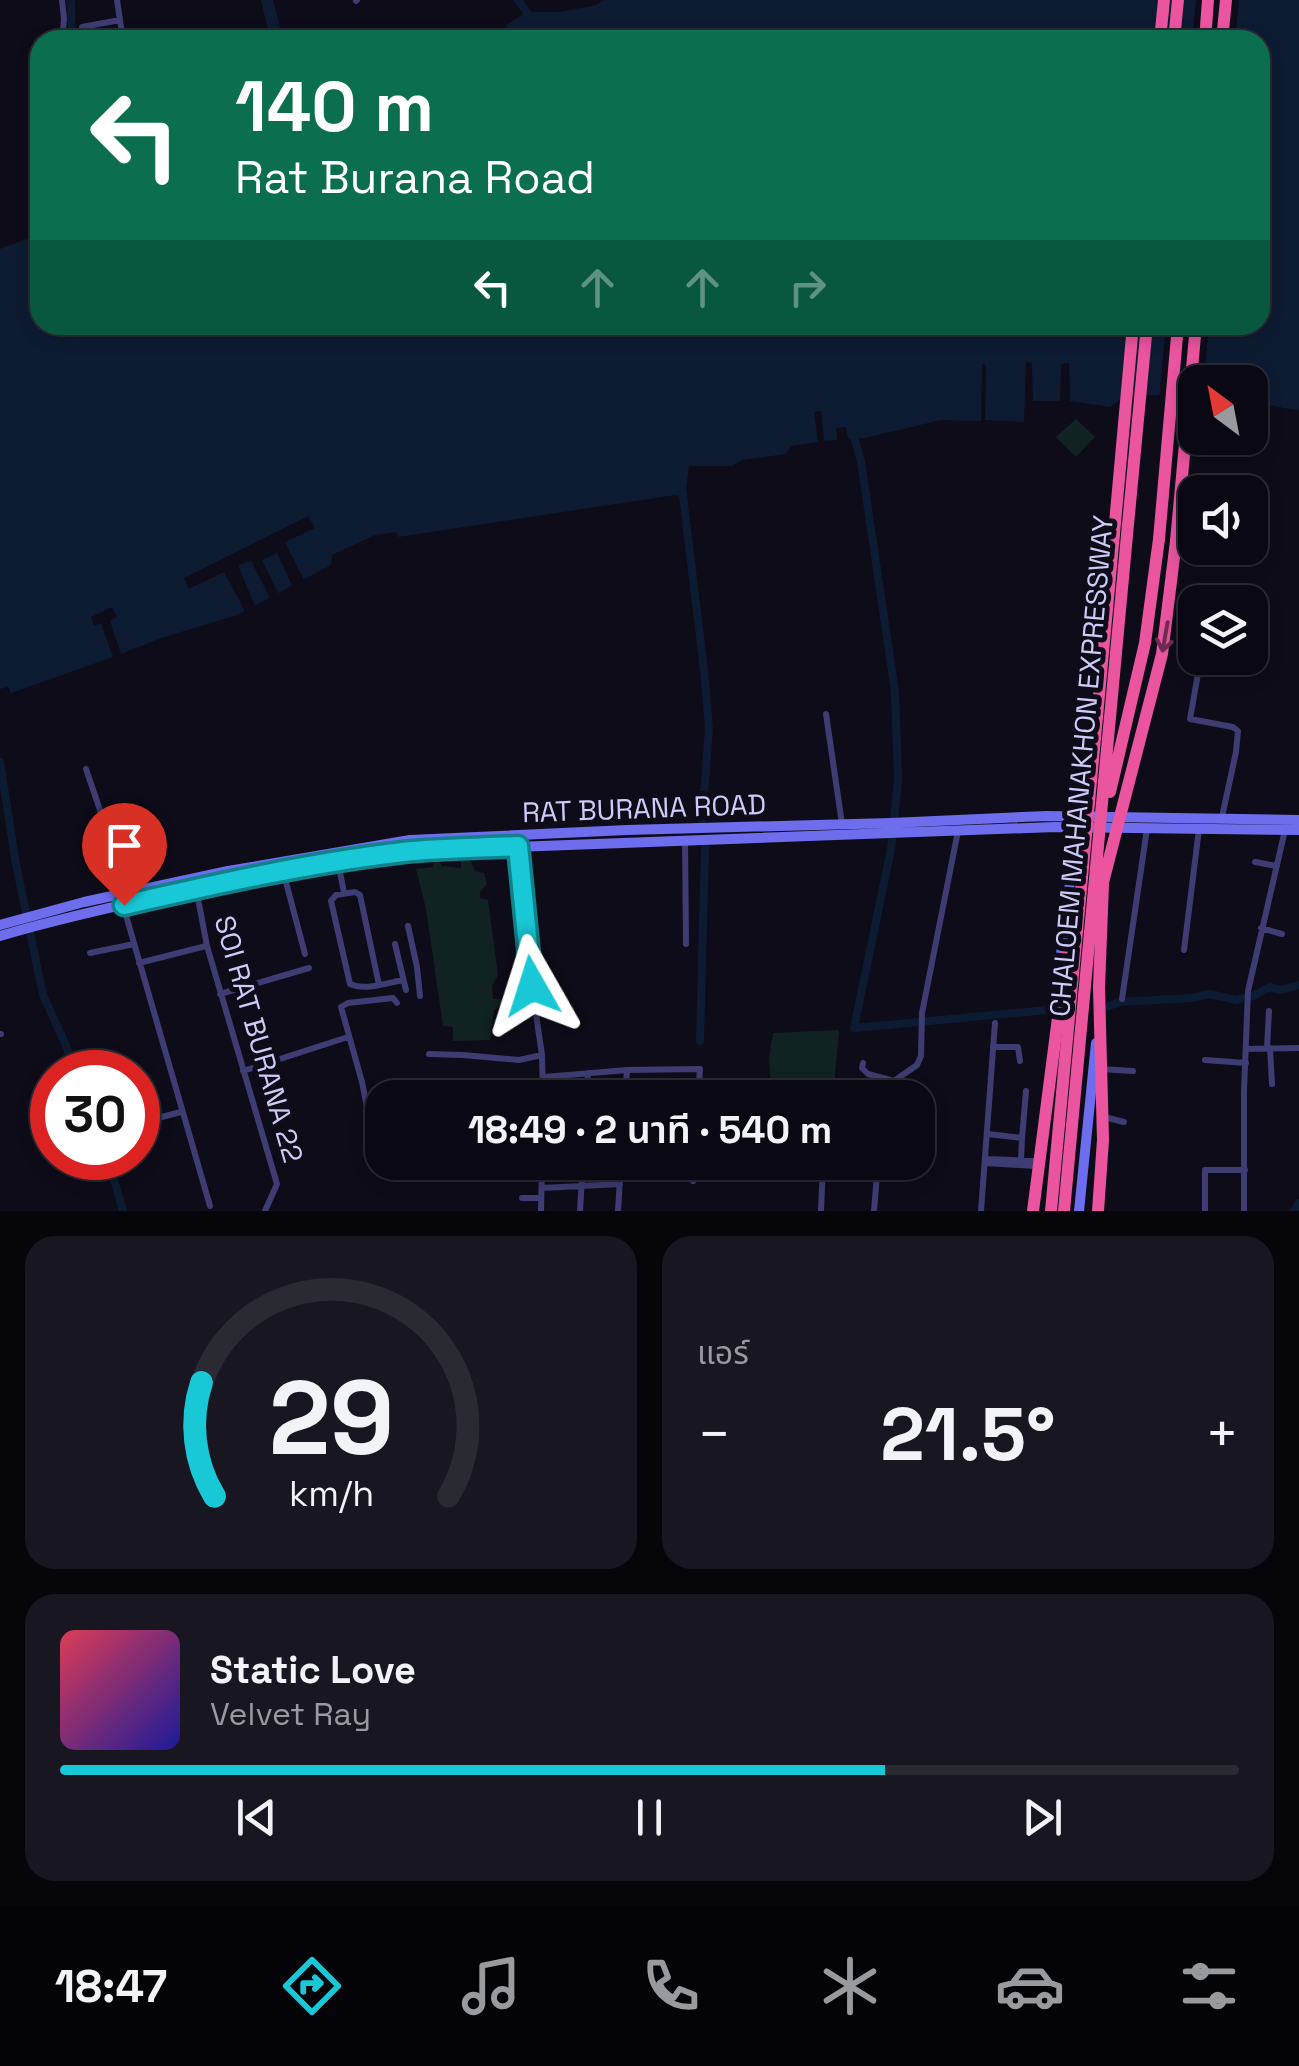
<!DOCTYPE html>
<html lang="th">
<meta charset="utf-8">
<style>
:root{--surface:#0a0913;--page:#181721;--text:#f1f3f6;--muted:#999aa0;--line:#2a2a33;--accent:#19c8d7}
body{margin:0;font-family:"Space Grotesk","Noto Sans Thai",sans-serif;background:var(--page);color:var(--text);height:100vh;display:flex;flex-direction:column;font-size:38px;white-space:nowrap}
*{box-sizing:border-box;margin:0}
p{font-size:32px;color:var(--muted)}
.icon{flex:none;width:55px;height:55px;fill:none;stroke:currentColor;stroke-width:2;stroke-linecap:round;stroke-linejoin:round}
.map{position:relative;height:1211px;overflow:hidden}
.panel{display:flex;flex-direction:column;gap:25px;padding:25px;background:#06050a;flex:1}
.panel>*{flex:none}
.banner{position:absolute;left:30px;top:30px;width:1240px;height:305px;border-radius:30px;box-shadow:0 5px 15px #0003,0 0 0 2px var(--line);background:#0b6e4f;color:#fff;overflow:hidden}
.needle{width:65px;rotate:328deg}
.fabs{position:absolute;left:1178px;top:365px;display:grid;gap:20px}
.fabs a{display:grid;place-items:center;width:90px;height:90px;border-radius:20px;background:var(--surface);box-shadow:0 5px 15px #0003,0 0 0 2px var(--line);font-size:50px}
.speed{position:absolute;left:30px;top:1050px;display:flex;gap:20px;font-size:50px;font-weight:700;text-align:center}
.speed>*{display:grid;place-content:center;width:130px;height:130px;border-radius:50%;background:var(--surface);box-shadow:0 5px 15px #0003,0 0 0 2px var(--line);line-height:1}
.speed .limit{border:15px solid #d22;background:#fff;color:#111}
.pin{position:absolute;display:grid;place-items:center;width:85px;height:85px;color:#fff;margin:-102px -42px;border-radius:50% 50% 50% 0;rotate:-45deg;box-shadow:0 0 10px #0007}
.pin .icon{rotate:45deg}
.me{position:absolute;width:110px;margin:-55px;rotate:354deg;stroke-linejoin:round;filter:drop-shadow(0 0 8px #0008)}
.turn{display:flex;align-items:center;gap:35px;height:210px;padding:0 40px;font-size:45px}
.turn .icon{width:130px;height:130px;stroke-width:2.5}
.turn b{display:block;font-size:70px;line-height:85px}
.lanes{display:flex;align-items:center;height:95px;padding:0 40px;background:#0003;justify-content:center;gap:50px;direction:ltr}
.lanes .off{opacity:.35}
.big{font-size:75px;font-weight:600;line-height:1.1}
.panel .card{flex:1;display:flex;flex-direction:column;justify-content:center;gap:15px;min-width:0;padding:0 35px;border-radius:30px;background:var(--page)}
.panel .dial{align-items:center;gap:0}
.dial svg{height:260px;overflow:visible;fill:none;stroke:var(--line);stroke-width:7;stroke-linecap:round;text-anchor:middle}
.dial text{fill:var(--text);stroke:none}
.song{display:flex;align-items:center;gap:30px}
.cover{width:120px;height:120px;border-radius:15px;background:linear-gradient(135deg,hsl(350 70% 55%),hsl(240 70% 35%))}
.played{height:10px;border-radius:5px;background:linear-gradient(90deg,var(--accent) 70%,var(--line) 70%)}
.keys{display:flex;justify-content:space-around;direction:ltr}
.heat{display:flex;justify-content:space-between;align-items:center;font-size:55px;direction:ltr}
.panel .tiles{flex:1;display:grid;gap:25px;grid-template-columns:1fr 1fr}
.card:last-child{grid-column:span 2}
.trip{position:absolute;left:365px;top:1080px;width:570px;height:100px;border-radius:30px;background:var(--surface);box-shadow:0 5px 15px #0003,0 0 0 2px var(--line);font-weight:600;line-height:100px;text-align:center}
.tabs{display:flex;height:160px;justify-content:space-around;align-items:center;background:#040408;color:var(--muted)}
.tabs .icon{width:70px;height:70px}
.tabs .on{color:var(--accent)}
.tabs b{font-size:45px;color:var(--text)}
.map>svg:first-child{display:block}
.green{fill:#102322}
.water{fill:#0d1b32}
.pier{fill:#0e0c19}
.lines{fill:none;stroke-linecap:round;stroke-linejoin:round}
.canal{stroke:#0d1b32;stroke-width:8}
.river{stroke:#0d1b32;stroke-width:12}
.street-tunnel{stroke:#2b293b;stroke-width:6;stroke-dasharray:6 3;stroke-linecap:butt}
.street{stroke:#3d3d73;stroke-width:6}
.secondary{stroke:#6d6dee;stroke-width:10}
.highway{stroke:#eb549f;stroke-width:12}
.highway-bridge{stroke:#eb549f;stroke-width:12}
.oneway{stroke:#712c55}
.route-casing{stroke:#10828c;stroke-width:25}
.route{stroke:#19c8d7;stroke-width:18}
.labels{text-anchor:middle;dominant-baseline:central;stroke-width:10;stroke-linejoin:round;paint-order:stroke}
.street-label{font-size:28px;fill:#cfcbf9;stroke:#0e0c19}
</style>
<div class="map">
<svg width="1299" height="1211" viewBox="0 0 1299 1211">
<rect width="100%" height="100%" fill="#0e0c19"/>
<path class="green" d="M 1076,419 L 1095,437 L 1076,457 L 1056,437 Z
M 461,858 L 470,859 L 475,871 L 484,873 L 487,884 L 480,892 L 480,898 L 488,900 L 498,975 L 492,986 L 493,999 L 501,999 L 503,1005 L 494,1010 L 490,1040 L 453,1041 L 453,1027 L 443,1026 L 426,909 L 416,869 L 433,867 L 434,860 L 438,859 L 442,866 L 461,868 Z
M 839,1030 L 833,1097 L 772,1097 L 769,1058 L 773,1033 Z"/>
<path class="water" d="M 605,0 L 1299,0 L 1299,410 C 1281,409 1268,403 1250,402 L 1250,382 L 1195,382 L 1195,394 L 1125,396 L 1110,407 L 1070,401 L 1069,363 L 1061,364 L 1060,401 L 1033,401 L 1032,363 L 1026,362 L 1024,422 L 985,420 L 986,365 L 982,364 L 981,421 L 941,420 L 865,438 L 848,438 L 846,427 L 836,428 L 837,440 L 824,441 L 821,411 L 814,412 L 818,442 L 791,446 L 786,454 L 742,460 L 732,466 L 689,466 L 685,497 L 675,495 L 398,537 L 396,532 L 375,535 L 332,555 L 331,565 L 237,615 L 161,638 L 121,654 L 110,621 L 117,617 L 112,607 L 91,617 L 94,626 L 101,623 L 113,657 L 11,693 L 8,686 L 0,689 L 0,249 L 40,234 L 40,325 L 1260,325 L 1260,40 L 502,40 L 507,25 L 527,12 L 560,12 L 596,5 Z"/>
<path class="pier" d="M 1196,0 L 1239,0 L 1235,40 L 1192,40 Z
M 1166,325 L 1209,325 L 1204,382 L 1195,382 L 1195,399 L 1159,400 Z
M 308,516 L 315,528 L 285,542 L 304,580 L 292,585 L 277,553 L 262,560 L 278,593 L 270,598 L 251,561 L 238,565 L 255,606 L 245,611 L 224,572 L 189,589 L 184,578 Z"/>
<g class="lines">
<path class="canal" d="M 71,0 L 72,40
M 518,0 L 527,12
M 852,430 L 861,461 L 895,692 L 898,780 L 891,849 L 854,1028 L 1048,1010
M 682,487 L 704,670 L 709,729 L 702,820
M 0,762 L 16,864 L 43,995 L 67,1048 L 75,1072
M 1106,1007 L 1120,1002 L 1191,998 L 1210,994 L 1236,1000 L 1253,996 L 1270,987 L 1280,990 L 1299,985
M 700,1041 L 705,848
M 108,1158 L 123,1211
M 1294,1211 L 1299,1203"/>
<path class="river" d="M 267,0 L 277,40"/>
<path class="street-tunnel" d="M 114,851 L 125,881"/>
<path class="street" d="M 117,0 L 123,40
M 356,1 L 357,0
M 82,27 L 120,20
M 62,40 L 64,19 L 62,0
M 1199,668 L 1190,719 L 1233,727 L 1238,731 L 1236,752 L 1222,817
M 826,714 L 842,824
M 86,769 L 114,851
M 685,840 L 686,944
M 518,847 L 532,987 L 542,1055 L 543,1098
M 338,862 L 344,893
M 1255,862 L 1277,866
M 283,871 L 305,954
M 125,881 L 128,892
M 196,888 L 207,946 L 277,1184 L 265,1211
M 123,905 L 210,1206
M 408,926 L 417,967 L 420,996
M 1261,928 L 1282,934
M 395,944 L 406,990
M 1184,950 L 1199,829
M 90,953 L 134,944
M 139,963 L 206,946
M 379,985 L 360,895 L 355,892 L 336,895 L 331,901 L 350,984 C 365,991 387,983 403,980
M 220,994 L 309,968
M 1122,999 L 1147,829
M 0,1034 L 1,1034
M 993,1047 L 1018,1047 L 1020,1061
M 1267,1048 L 1269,1011
M 1270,1048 L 1272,1084
M 1246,1049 L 1299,1048
M 429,1054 L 463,1055 L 519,1060 L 542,1055
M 1205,1060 L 1246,1063
M 863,1063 L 862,1068 L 868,1074 L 894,1081
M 1099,1069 L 1133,1071
M 243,1071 L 348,1037
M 544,1077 L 627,1070 L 700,1069 L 698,1098
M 586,1098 L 588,1073
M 625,1098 L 627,1070
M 885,1098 L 894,1081 L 917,1065 L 921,1056 L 922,1013 L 958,831
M 1104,1117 L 1124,1122
M 138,1123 L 181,1112
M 988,1134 L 1022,1138 L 1026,1091
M 375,1148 L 362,1082 L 341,1007 L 348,1003 L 393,998 L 397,1003
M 985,1159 L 1035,1161
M 1021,1160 L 1022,1138
M 985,1163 L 1035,1166
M 477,1168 L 496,1168 L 500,1162
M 516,1169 L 516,1162
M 693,1181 L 694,1162
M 542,1188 L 620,1184
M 522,1198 L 540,1198
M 541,1211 L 542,1162
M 580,1211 L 583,1162
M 618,1211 L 621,1162
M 821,1211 L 823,1162
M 874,1211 L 878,1162
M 981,1211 L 995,1023
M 1205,1211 L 1205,1170 L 1245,1170
M 1244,1211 L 1244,1091 L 1248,991 L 1285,830"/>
<path class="secondary" d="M 0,925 L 84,902 L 228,871 L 410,840 L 627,830 L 891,823 L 1046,816 L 1299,820
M 0,936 C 52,920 104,909 157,897 C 247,877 339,858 431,850 L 1055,827 L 1299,830
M 1060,962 L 1077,827
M 1079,1211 L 1096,1043"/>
<path class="highway" d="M 1160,40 L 1164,0
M 1174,40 L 1178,0
M 1205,40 L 1208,0
M 1222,40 L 1226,0
M 1114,534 L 1133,325
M 1127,535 L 1147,325
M 1159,539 L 1178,325
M 1176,541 L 1196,325
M 1099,987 L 1103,885
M 1033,1211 L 1063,979"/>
<path class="highway-bridge" d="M 1110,792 L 1145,643 L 1159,539
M 1100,894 L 1162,654 L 1176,541
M 1063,979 L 1067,951
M 1051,1211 L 1114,534
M 1064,1211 L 1127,535
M 1098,1211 L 1103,1140 L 1099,987"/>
</g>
<defs><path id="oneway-shaft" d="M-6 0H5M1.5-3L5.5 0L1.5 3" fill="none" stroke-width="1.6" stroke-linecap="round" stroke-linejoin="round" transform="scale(2.5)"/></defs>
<use class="oneway" href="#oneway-shaft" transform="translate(1165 637) rotate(100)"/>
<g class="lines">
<g class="route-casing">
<path id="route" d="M 124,905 C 216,884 309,863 403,852 C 441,848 479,848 518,846 L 532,986"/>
</g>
<use href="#route" class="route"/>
</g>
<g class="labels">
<g class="street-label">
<text transform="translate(1081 766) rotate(-85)">CHALOEM MAHANAKHON EXPRESSWAY</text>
<text transform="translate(644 808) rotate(-2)">RAT BURANA ROAD</text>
<text transform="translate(259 1039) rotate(74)">SOI RAT BURANA 22</text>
</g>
</g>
</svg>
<div class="fabs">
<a><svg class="needle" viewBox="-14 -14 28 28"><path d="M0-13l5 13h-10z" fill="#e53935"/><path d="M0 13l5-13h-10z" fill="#999aa0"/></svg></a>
<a><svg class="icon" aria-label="sound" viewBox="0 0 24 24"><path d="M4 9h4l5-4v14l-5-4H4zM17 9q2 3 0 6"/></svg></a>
<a><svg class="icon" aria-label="layers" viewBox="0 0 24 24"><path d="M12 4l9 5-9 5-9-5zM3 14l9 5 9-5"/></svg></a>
</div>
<div class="speed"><div class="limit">30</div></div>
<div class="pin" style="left:124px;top:905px;background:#d93025"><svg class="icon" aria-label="arrive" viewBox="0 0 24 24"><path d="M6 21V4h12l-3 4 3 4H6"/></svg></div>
<svg class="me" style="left:532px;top:986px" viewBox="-20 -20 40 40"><path d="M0-17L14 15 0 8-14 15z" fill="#19c8d7" stroke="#fff" stroke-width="4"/></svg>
<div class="trip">18:49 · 2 นาที · 540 m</div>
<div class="banner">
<div class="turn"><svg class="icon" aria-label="left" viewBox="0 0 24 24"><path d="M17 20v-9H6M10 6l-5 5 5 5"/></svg><div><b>140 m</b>Rat Burana Road</div></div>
<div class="lanes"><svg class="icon" aria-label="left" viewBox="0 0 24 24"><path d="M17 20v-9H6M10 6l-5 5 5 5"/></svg><svg class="icon off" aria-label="ahead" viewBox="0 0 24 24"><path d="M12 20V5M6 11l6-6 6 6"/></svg><svg class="icon off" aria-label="ahead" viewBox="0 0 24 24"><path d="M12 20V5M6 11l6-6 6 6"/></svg><svg class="icon off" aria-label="right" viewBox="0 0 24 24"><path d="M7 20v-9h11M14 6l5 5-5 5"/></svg></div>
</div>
</div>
<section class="panel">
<div class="tiles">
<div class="card dial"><svg viewBox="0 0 100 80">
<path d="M14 69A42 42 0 1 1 86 69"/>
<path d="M14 69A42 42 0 0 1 10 34" stroke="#19c8d7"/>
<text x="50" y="56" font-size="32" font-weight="700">29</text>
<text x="50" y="72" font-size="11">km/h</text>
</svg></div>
<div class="card"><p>แอร์</p>
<div class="heat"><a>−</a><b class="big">21.5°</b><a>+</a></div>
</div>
<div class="card">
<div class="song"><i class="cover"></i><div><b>Static Love</b><p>Velvet Ray</p></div></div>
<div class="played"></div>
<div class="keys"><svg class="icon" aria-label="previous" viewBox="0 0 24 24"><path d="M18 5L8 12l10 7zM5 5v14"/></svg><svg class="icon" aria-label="pause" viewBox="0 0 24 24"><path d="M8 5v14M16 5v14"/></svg><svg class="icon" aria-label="next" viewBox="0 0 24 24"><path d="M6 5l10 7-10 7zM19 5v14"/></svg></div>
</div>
</div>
</section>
<nav class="tabs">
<b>18:47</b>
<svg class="icon on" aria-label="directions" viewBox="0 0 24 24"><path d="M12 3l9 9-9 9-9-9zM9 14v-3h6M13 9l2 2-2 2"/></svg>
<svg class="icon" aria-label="music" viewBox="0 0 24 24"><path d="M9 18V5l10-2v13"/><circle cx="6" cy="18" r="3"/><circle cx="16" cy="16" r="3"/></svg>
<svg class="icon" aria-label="phone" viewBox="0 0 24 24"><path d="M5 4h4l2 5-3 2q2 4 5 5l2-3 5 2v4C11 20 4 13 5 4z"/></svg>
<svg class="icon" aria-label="climate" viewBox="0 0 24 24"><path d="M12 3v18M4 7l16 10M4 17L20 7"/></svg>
<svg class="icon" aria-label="car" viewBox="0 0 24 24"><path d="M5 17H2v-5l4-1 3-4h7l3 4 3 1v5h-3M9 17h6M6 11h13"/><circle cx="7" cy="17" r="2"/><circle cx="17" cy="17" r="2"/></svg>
<svg class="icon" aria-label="filters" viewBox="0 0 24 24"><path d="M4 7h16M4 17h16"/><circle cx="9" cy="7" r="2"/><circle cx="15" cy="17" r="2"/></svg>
</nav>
